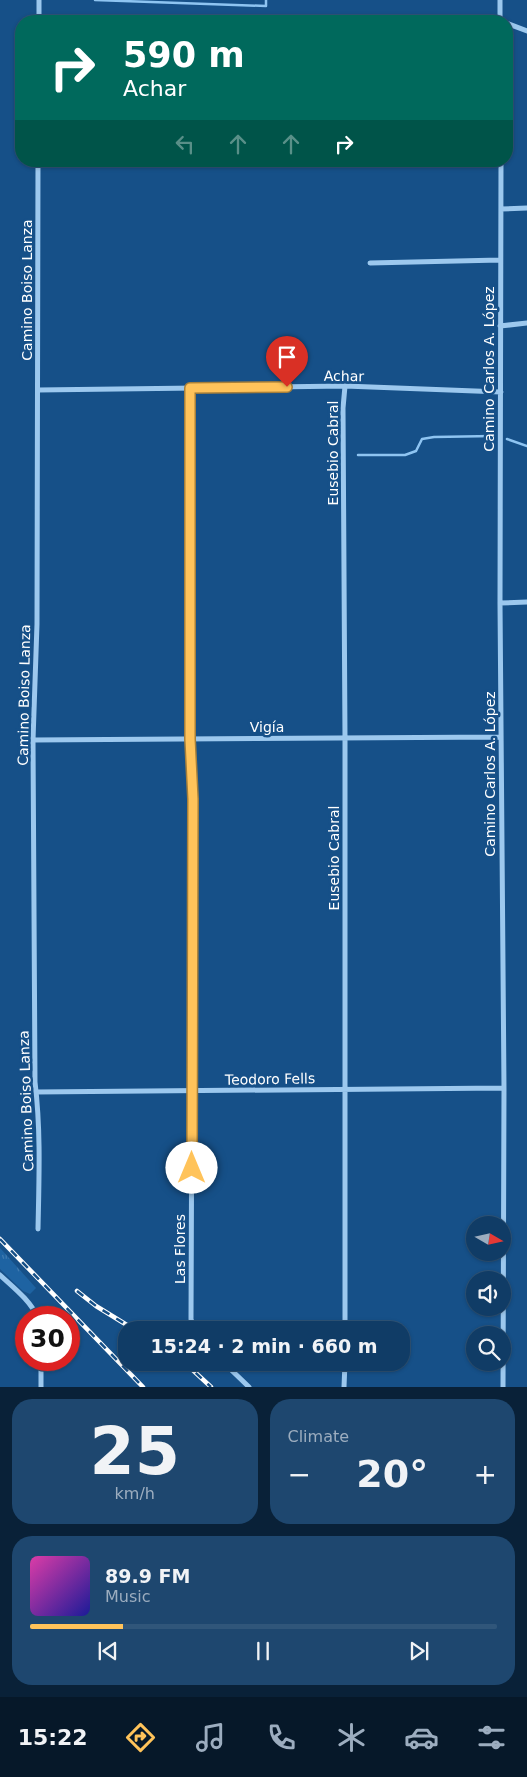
<!DOCTYPE html>
<meta charset="utf-8">
<style>
:root{--surface:#103c66;--page:#1e476f;--text:#f1f3f6;--muted:#9cadbf;--line:#30567a;--accent:#ffc35a}
body{margin:0;font-family:"DejaVu Sans",sans-serif;background:var(--page);color:var(--text);height:100vh;display:flex;flex-direction:column;font-size:19px;white-space:nowrap}
*{box-sizing:border-box;margin:0}
p{font-size:16px;color:var(--muted)}
.icon{flex:none;width:28px;height:28px;fill:none;stroke:currentColor;stroke-width:2;stroke-linecap:round;stroke-linejoin:round}
.map{position:relative;height:1387px;overflow:hidden}
.sheet{display:flex;flex-direction:column;gap:12px;padding:12px;background:#092138;flex:1}
.sheet>*{flex:none}
.top-card{position:absolute;left:15px;top:15px;width:498px;height:152px;border-radius:20px;box-shadow:0 1px 4px #0004,0 0 0 1px var(--line);background:#00695c;color:#fff;overflow:hidden}
.needle{width:32px;rotate:99deg}
.fabs{position:absolute;left:466px;top:1216px;display:grid;gap:10px}
.fabs a{display:grid;place-items:center;width:45px;height:45px;border-radius:50%;background:var(--surface);box-shadow:0 1px 4px #0004,0 0 0 1px var(--line);font-size:25px}
.speed{position:absolute;left:15px;top:1306px;display:flex;gap:10px;font-size:25px;font-weight:700;text-align:center}
.speed>*{display:grid;place-content:center;width:65px;height:65px;border-radius:50%;background:var(--surface);box-shadow:0 1px 4px #0004,0 0 0 1px var(--line);line-height:1}
.speed .limit{border:8px solid #d22;background:#fff;color:#111}
.pin{position:absolute;display:grid;place-items:center;width:42px;height:42px;color:#fff;margin:-51px -21px;border-radius:50% 50% 50% 0;rotate:-45deg;box-shadow:0 0 5px #0007}
.pin .icon{rotate:45deg}
.me{position:absolute;width:55px;margin:-28px;rotate:0deg;stroke-linejoin:round;filter:drop-shadow(0 0 4px #0008)}
.turn{display:flex;align-items:center;gap:18px;height:105px;padding:0 25px;font-size:22px}
.turn .icon{width:65px;height:65px;stroke-width:2.5}
.turn b{display:block;font-size:35px;line-height:42px}
.lanes{display:flex;align-items:center;height:48px;padding:0 25px;background:#0003;justify-content:center;gap:25px;direction:ltr}
.lanes .off{opacity:.35}
.big{font-size:38px;font-weight:800;line-height:1.1}
.sheet .tile{flex:1;display:flex;flex-direction:column;justify-content:center;gap:8px;min-width:0;padding:0 18px;border-radius:20px;background:var(--page)}
.sheet .dial{align-items:center;gap:0}
.dial b{font-size:65px;line-height:1}
.song{display:flex;align-items:center;gap:15px}
.cover{width:60px;height:60px;border-radius:8px;background:linear-gradient(135deg,hsl(320 70% 55%),hsl(240 70% 35%))}
.played{height:5px;border-radius:2px;background:linear-gradient(90deg,var(--accent) 20%,var(--line) 20%)}
.keys{display:flex;justify-content:space-around;direction:ltr}
.heat{display:flex;justify-content:space-between;align-items:center;font-size:28px;direction:ltr}
.sheet .tiles{flex:1;display:grid;gap:12px;grid-template-columns:1fr 1fr}
.tile:last-child{grid-column:span 2}
.trip{position:absolute;left:118px;top:1321px;width:292px;height:50px;border-radius:20px;background:var(--surface);box-shadow:0 1px 4px #0004,0 0 0 1px var(--line);font-weight:800;line-height:50px;text-align:center}
.dock{display:flex;height:80px;justify-content:space-around;align-items:center;background:#061829;color:var(--muted)}
.dock .icon{width:35px;height:35px}
.dock .selected{color:var(--accent)}
.dock b{font-size:22px;color:var(--text)}
.map>svg:first-child{display:block}
.grass{fill:url(#grass-tufts)}
.lines{fill:none;stroke-linecap:round;stroke-linejoin:round}
.stream{stroke:#8ec4f1;stroke-width:2.5}
.street{stroke:#9cc8ee;stroke-width:5}
.rail-casing{stroke:#fff;stroke-width:4.5}
.rail{stroke:#165088;stroke-width:2.5;stroke-dasharray:8;stroke-linecap:butt}
.route-casing{stroke:#a67f3a;stroke-width:12}
.route{stroke:#ffc35a;stroke-width:9}
.labels{text-anchor:middle;dominant-baseline:central;stroke-width:5;stroke-linejoin:round;paint-order:stroke}
.street-label{font-size:14px;fill:#fff;stroke:#165088}
</style>
<div class="map">
<svg width="527" height="1387" viewBox="0 0 527 1387">
<defs>
<pattern id="grass-tufts" width="24" height="20" patternUnits="userSpaceOnUse" patternTransform="scale(1.25)"><rect width="24" height="20" fill="#1e63a2"/><path d="M3 7l-1-3M5 7V3M7 7l1-3M15 17l-1-3M17 17v-4M19 17l1-3" fill="none" stroke="#407ab0"/></pattern>
</defs>
<rect width="100%" height="100%" fill="#165088"/>
<path class="grass" d="M 0,1248 L 36,1288 L 30,1294 L 23,1291 L 0,1269 Z"/>
<g class="lines">
<path class="stream" d="M 95,0 L 266,6 L 266,0
M 507,439 L 527,446
M 358,455 L 405,455 L 416,451 L 422,439 L 434,437 L 493,436"/>
<path class="street" d="M 500,0 L 500,21
M 39,21 L 39,0
M 506,23 L 527,31
M 501,161 L 500,603 L 504,1088 L 503,1387
M 501,209 L 527,208
M 370,263 L 500,260
M 500,326 L 527,323
M 190,388 L 190,739 L 193,799 L 191,1319 L 194,1330
M 38,390 L 345,386 L 501,392
M 500,603 L 527,602
M 33,740 L 500,737
M 36,1092 L 504,1088
M 38,1229 C 39,1180 41,1131 35,1082 L 33,740 L 37,624 L 38,161
M 0,1275 C 14,1288 30,1300 38,1318
M 345,1330 L 345,738 L 343,408 L 345,386
M 41,1360 L 41,1387
M 223,1362 L 249,1387
M 344,1387 L 345,1362"/>
<g class="rail-casing">
<path id="rail" d="M 0,1239 L 143,1387
M 77,1291 L 96,1306 L 135,1330
M 184,1362 L 211,1387"/>
</g>
<use href="#rail" class="rail"/>
</g>
<g class="lines">
<g class="route-casing">
<path id="route" d="M 192,1168 L 193,799 L 190,739 L 190,388 L 287,387"/>
</g>
<use href="#route" class="route"/>
</g>
<g class="labels">
<g class="street-label">
<text transform="translate(27 290) rotate(-90)">Camino Boiso Lanza</text>
<text transform="translate(489 369) rotate(-90)">Camino Carlos A. López</text>
<text transform="translate(344 376) rotate(1)">Achar</text>
<text transform="translate(333 453) rotate(-90)">Eusebio Cabral</text>
<text transform="translate(24 695) rotate(-89)">Camino Boiso Lanza</text>
<text x="267" y="727">Vigía</text>
<text transform="translate(490 774) rotate(-90)">Camino Carlos A. López</text>
<text transform="translate(334 858) rotate(-90)">Eusebio Cabral</text>
<text transform="translate(270 1079) rotate(-1)">Teodoro Fells</text>
<text transform="translate(26 1101) rotate(-92)">Camino Boiso Lanza</text>
<text transform="translate(180 1249) rotate(-90)">Las Flores</text>
</g>
</g>
</svg>
<div class="fabs">
<a><svg class="needle" viewBox="-14 -14 28 28"><path d="M0-13l5 13h-10z" fill="#e53935"/><path d="M0 13l5-13h-10z" fill="#9cadbf"/></svg></a>
<a><svg class="icon" aria-label="sound" viewBox="0 0 24 24"><path d="M4 9h4l5-4v14l-5-4H4zM17 9q2 3 0 6"/></svg></a>
<a><svg class="icon" aria-label="search" viewBox="0 0 24 24"><circle cx="10" cy="10" r="6"/><path d="M15 15l6 6"/></svg></a>
</div>
<div class="speed"><div class="limit">30</div></div>
<div class="pin" style="left:287px;top:387px;background:#d93025"><svg class="icon" aria-label="arrive" viewBox="0 0 24 24"><path d="M6 21V4h12l-3 4 3 4H6"/></svg></div>
<svg class="me" style="left:192px;top:1168px" viewBox="-20 -20 40 40"><circle r="19" fill="#fff"/><path d="M0-13L10 11 0 6-10 11z" fill="#ffc35a"/></svg>
<div class="trip">15:24 · 2 min · 660 m</div>
<div class="top-card">
<div class="turn"><svg class="icon" aria-label="right" viewBox="0 0 24 24"><path d="M7 20v-9h11M14 6l5 5-5 5"/></svg><div><b>590 m</b>Achar</div></div>
<div class="lanes"><svg class="icon off" aria-label="left" viewBox="0 0 24 24"><path d="M17 20v-9H6M10 6l-5 5 5 5"/></svg><svg class="icon off" aria-label="ahead" viewBox="0 0 24 24"><path d="M12 20V5M6 11l6-6 6 6"/></svg><svg class="icon off" aria-label="ahead" viewBox="0 0 24 24"><path d="M12 20V5M6 11l6-6 6 6"/></svg><svg class="icon" aria-label="right" viewBox="0 0 24 24"><path d="M7 20v-9h11M14 6l5 5-5 5"/></svg></div>
</div>
</div>
<section class="sheet">
<div class="tiles">
<div class="tile dial"><b>25</b><p>km/h</p></div>
<div class="tile"><p>Climate</p>
<div class="heat"><a>−</a><b class="big">20°</b><a>+</a></div>
</div>
<div class="tile">
<div class="song"><i class="cover"></i><div><b>89.9 FM</b><p>Music</p></div></div>
<div class="played"></div>
<div class="keys"><svg class="icon" aria-label="previous" viewBox="0 0 24 24"><path d="M18 5L8 12l10 7zM5 5v14"/></svg><svg class="icon" aria-label="pause" viewBox="0 0 24 24"><path d="M8 5v14M16 5v14"/></svg><svg class="icon" aria-label="next" viewBox="0 0 24 24"><path d="M6 5l10 7-10 7zM19 5v14"/></svg></div>
</div>
</div>
</section>
<nav class="dock">
<b>15:22</b>
<svg class="icon selected" aria-label="directions" viewBox="0 0 24 24"><path d="M12 3l9 9-9 9-9-9zM9 14v-3h6M13 9l2 2-2 2"/></svg>
<svg class="icon" aria-label="music" viewBox="0 0 24 24"><path d="M9 18V5l10-2v13"/><circle cx="6" cy="18" r="3"/><circle cx="16" cy="16" r="3"/></svg>
<svg class="icon" aria-label="phone" viewBox="0 0 24 24"><path d="M5 4h4l2 5-3 2q2 4 5 5l2-3 5 2v4C11 20 4 13 5 4z"/></svg>
<svg class="icon" aria-label="climate" viewBox="0 0 24 24"><path d="M12 3v18M4 7l16 10M4 17L20 7"/></svg>
<svg class="icon" aria-label="car" viewBox="0 0 24 24"><path d="M5 17H2v-5l4-1 3-4h7l3 4 3 1v5h-3M9 17h6M6 11h13"/><circle cx="7" cy="17" r="2"/><circle cx="17" cy="17" r="2"/></svg>
<svg class="icon" aria-label="filters" viewBox="0 0 24 24"><path d="M4 7h16M4 17h16"/><circle cx="9" cy="7" r="2"/><circle cx="15" cy="17" r="2"/></svg>
</nav>
